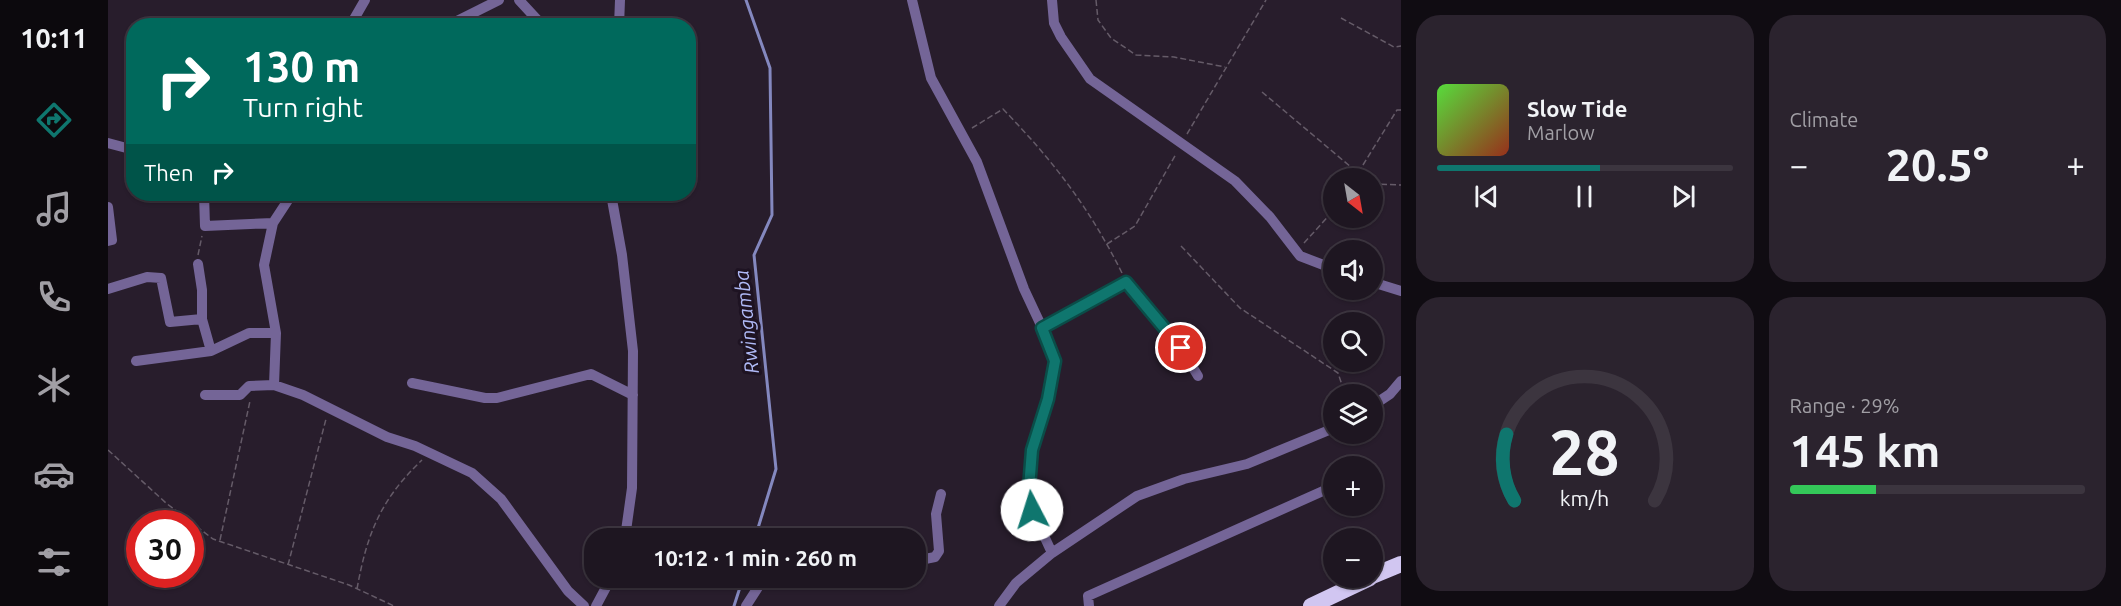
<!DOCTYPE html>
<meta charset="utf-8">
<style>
:root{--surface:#1e1621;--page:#2b232e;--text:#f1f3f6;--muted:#a19fa5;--line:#3c353f;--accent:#0f766e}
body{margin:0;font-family:Ubuntu,sans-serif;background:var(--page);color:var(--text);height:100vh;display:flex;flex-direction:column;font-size:22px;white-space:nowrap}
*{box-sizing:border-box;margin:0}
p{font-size:20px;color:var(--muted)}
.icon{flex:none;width:33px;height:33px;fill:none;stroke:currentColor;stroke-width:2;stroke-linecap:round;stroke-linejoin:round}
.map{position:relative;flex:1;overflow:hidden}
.panel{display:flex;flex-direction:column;gap:15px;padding:15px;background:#100c12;width:720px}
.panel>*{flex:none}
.hud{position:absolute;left:18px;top:18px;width:570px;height:183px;border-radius:24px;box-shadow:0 2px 4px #0004,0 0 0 2px var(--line);background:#00695c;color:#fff;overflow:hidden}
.needle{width:39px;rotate:149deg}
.tools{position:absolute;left:1215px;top:168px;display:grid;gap:12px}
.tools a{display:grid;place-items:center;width:60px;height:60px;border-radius:50%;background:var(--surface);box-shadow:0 2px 4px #0004,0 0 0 2px var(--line);font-size:30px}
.speed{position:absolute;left:18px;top:510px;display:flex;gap:12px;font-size:30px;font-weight:700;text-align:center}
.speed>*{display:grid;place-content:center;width:78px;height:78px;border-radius:50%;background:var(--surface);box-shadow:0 2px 4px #0004,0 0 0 2px var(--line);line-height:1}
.speed .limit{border:9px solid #d22;background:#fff;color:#111}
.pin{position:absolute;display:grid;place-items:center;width:51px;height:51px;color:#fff;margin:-26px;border:3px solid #fff;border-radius:50%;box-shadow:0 2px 6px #0007}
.me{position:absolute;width:66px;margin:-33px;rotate:355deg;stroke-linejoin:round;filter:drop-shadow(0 0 4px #0008)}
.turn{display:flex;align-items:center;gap:21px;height:126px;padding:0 18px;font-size:27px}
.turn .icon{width:78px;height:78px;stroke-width:2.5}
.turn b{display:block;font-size:42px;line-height:51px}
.then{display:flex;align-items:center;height:57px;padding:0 18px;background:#0003;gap:12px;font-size:22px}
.big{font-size:45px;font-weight:700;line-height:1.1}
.panel .card{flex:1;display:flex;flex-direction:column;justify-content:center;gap:9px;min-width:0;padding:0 21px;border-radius:24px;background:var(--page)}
.panel .dial{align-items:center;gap:0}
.dial svg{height:156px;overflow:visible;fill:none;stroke:var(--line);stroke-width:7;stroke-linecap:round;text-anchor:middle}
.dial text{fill:var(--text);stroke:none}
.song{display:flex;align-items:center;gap:18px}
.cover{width:72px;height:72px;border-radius:9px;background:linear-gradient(135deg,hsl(110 70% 55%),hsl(10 70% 35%))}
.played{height:6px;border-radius:3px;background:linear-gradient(90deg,var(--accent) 55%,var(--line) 55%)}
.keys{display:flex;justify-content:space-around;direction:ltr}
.heat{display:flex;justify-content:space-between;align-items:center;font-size:33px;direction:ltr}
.charge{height:9px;border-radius:4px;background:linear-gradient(90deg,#34c759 29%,var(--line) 0)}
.panel .tiles{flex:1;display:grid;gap:15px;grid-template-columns:repeat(2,1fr)}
.trip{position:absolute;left:476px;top:528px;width:342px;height:60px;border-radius:24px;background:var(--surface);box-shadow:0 2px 4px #0004,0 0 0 2px var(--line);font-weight:700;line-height:60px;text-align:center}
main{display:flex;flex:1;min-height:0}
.tab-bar{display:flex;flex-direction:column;width:108px;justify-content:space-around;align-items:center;background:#0c090d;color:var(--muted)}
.tab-bar .icon{width:42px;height:42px}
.tab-bar .on{color:var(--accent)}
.tab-bar b{font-size:27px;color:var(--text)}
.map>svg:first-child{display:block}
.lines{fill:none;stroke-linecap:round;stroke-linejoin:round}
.stream{stroke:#8488bf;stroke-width:3}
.path{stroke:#655b68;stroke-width:1.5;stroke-dasharray:6 3;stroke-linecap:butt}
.minor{stroke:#746597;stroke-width:10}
.trunk{stroke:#d1c6f1;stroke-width:16}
.route-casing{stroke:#0a4d48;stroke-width:15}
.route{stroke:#0f766e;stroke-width:10}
.labels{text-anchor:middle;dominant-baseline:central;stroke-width:6;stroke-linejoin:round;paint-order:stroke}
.water-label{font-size:20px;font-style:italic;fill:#afb9f6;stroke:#1e1322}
</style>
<main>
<nav class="tab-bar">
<b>10:11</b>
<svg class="icon on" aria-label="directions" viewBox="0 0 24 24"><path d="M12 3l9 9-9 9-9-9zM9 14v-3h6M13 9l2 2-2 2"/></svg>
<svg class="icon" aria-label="music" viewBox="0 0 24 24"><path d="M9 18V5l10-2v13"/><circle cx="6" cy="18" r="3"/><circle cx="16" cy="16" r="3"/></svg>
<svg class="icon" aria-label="phone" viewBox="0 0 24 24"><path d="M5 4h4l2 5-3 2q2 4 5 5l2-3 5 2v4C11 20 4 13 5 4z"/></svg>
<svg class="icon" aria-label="climate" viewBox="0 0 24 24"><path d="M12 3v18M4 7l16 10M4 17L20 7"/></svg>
<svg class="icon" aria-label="car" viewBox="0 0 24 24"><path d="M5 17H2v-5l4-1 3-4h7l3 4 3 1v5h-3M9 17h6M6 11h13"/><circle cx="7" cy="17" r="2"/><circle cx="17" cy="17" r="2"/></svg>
<svg class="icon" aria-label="filters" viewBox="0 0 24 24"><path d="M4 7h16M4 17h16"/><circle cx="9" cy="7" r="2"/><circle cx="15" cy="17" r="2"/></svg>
</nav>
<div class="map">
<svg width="1293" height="606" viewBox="0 0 1293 606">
<rect width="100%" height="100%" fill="#281d2c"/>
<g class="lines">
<path class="stream" d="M 638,0 L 662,68 L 664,215 L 646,255 L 668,469 L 647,538
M 626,606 L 635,578"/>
<path class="path" d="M 988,0 L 990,20 L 1003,38 L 1028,55 L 1066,57 L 1117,67
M 1233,18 L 1286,47 L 1293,46
M 1154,92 L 1250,173 L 1247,178
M 864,128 L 895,109 C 946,162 981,207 1014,273
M 1079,134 L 1158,0
M 1257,178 L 1250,173 L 1289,110 L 1293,110
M 1264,184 L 1293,185
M 1196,243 L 1226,210
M 999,244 L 1027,226 L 1068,154
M 1073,246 L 1132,308 L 1230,373 L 1237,394
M 90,255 L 94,236
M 0,450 L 58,503 L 105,539 L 241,585 L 286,606
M 112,540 L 142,401
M 180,565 L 218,419
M 249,589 C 259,533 273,499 314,460"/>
<path class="minor" d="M 411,0 L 435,26
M 804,0 L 823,78 L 869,162 L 916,289 L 946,353 L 944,383 L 924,451 L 921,488 L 924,510 L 944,553
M 944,0 L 946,23 L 953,37 L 982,79 L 1127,181 L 1162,217 L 1192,256 L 1226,269
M 242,26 L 257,0
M 339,26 L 391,0
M 511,26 L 512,0
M 0,143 L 26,150
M 96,194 L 97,226 L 165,223
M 503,194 L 514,255 L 525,351 L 524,488 L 517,538
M 0,207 L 4,240 L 0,241
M 90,264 L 94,290 L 94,319
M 1264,282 L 1293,291
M 0,289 L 39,277 L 53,278 L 62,322 L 94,319 L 103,351
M 934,328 L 1018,282 L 1073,348 L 1090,376
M 28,361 L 103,351 L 141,333 L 168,333
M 304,383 L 377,398 L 389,398 L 483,374 L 525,395
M 166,385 L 168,333 L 156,265 L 165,223 L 184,194
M 97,395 L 132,395 L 141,386 L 166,385 L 195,395 L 279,437 L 307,446 L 364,473 L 393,499 L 460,591 L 476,606
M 1264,406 L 1282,394 L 1293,381
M 807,561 L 827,557 L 831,551 L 828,514 L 833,494
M 488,606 L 503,578
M 638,606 L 656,578
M 891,606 L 908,583 L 944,553 L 1029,496 L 1076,479 L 1139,464 L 1226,428
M 981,606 L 980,596 L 1215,491"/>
<path class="trunk" d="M 1264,576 L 1293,564
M 1203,606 L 1262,578"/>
</g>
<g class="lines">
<g class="route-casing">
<path id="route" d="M 924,510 L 921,488 L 924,450 L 940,399 L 947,361 L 934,328 L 1018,282 L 1073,348"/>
</g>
<use href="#route" class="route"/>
</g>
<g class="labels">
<g class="water-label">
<text transform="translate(638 322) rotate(-96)">Rwingamba</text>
</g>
</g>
</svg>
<div class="tools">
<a><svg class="needle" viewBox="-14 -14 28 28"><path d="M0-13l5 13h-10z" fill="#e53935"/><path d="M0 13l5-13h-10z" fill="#a19fa5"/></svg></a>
<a><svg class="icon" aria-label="sound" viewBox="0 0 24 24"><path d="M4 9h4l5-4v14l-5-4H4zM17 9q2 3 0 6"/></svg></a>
<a><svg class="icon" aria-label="search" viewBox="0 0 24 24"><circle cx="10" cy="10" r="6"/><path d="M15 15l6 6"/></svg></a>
<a><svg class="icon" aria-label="layers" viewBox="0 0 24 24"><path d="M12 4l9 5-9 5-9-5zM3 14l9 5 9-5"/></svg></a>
<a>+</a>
<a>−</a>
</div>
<div class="speed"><div class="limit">30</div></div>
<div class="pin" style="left:1073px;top:348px;background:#d93025"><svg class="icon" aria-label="arrive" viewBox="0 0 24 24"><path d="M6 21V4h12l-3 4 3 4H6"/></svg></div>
<svg class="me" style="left:924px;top:510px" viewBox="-20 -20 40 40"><circle r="19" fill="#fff"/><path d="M0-13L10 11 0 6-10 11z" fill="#0f766e"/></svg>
<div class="trip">10:12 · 1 min · 260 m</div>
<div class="hud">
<div class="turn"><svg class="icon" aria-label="right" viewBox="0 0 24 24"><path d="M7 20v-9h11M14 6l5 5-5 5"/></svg><div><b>130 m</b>Turn right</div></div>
<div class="then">Then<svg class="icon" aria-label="right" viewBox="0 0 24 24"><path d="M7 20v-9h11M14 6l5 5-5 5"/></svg></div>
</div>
</div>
<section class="panel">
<div class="tiles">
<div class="card">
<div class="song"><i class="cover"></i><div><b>Slow Tide</b><p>Marlow</p></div></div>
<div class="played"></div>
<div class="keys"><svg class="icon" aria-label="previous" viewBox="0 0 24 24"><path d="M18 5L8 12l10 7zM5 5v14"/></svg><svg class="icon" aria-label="pause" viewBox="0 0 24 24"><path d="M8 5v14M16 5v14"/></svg><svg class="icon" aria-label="next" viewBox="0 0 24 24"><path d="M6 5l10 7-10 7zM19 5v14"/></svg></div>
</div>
<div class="card"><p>Climate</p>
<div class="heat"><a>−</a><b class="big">20.5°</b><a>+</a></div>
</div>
<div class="card dial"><svg viewBox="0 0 100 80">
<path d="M14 69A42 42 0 1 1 86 69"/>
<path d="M14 69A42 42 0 0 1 10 35" stroke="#0f766e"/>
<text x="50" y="56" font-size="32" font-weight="700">28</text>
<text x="50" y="72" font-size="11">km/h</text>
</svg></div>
<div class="card"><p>Range · 29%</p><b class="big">145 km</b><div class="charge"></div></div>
</div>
</section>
</main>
